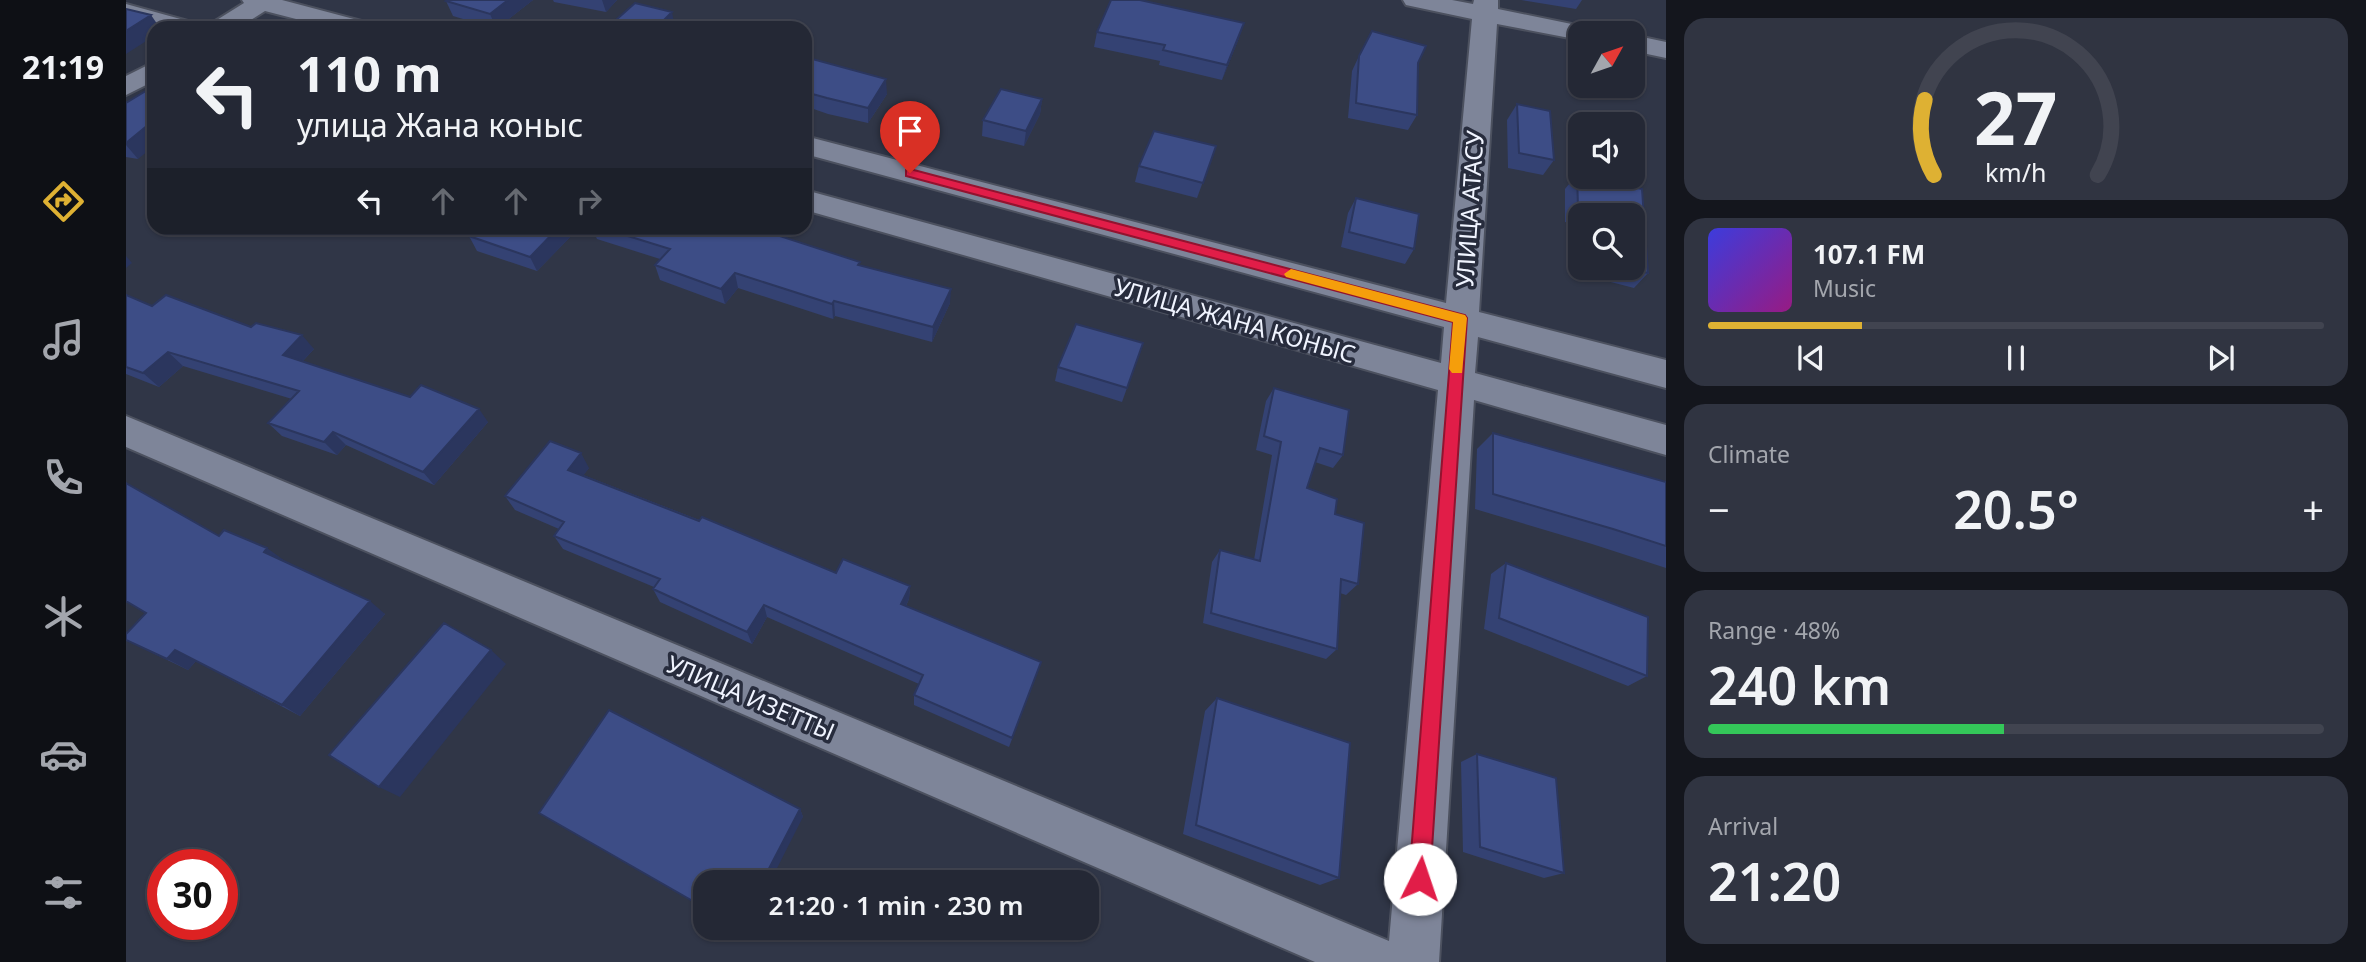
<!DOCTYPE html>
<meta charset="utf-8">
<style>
:root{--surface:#242835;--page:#303441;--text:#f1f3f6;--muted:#a3a6ad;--line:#414450;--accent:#deb133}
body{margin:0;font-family:"Noto Sans",sans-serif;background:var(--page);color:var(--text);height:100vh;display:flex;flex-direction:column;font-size:26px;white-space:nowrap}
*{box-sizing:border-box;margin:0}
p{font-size:23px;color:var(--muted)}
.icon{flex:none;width:38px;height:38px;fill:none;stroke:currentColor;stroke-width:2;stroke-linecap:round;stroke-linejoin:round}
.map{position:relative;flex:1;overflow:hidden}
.drawer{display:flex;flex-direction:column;gap:18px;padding:18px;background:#14161d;width:700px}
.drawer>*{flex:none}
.banner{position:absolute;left:21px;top:21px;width:665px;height:214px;border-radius:21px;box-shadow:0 2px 5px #0004,0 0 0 2px var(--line);background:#242835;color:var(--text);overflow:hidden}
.needle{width:46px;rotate:50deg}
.controls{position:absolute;left:1442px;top:21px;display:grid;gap:14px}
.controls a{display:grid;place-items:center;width:77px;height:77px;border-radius:14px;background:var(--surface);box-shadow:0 2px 5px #0004,0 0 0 2px var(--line);font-size:35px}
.speed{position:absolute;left:21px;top:849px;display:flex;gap:14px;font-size:35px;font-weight:700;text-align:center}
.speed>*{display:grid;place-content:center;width:91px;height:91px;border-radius:50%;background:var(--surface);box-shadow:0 2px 5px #0004,0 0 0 2px var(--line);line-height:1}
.speed .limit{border:10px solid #d22;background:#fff;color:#111}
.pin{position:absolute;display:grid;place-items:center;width:60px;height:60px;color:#fff;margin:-72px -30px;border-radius:50% 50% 50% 0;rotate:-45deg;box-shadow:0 0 7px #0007}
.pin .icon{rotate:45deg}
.me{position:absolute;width:77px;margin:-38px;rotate:4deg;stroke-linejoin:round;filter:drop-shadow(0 0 5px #0008)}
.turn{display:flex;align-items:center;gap:24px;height:147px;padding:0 35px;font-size:32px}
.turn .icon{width:91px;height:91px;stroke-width:2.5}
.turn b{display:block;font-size:49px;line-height:60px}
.lanes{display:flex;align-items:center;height:66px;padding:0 35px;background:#0003;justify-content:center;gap:35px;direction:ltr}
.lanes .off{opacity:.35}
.big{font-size:52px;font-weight:600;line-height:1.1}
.drawer .widget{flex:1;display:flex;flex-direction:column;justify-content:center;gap:10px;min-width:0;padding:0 24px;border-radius:21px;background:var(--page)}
.drawer .dial{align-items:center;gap:0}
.dial svg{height:182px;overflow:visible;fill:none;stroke:var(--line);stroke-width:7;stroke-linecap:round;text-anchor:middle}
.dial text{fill:var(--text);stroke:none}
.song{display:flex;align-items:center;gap:21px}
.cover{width:84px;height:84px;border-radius:10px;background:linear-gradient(135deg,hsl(240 70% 55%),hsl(310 70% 35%))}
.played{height:7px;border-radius:4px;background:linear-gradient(90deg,var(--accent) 25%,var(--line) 25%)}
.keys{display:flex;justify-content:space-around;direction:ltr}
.heat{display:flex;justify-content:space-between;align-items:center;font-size:38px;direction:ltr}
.charge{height:10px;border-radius:5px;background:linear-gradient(90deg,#34c759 48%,var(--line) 0)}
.trip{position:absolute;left:567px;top:870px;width:406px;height:70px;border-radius:21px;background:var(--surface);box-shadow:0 2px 5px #0004,0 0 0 2px var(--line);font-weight:600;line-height:70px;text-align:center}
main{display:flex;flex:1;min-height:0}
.tab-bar{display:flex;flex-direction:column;width:126px;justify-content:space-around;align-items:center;background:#0e1015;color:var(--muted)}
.tab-bar .icon{width:49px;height:49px}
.tab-bar .on{color:var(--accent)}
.tab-bar b{font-size:32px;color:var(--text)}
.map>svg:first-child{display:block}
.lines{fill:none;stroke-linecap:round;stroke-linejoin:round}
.minor-casing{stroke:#4c515f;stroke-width:4}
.minor{fill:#7e8599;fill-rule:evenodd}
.wall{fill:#344273;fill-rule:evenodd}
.shaded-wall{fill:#2b365e}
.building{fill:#3d4d86;stroke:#2b365e;stroke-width:2}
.route{fill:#e11d48;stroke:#92132f;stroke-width:2}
.slow{fill:#f59e0b}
.labels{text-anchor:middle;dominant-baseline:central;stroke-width:7;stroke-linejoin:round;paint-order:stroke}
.street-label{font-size:24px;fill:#f0f4ff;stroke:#272c3d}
</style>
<main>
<nav class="tab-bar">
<b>21:19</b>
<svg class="icon on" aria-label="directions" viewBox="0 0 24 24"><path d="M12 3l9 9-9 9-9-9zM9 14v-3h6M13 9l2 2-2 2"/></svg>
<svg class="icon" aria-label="music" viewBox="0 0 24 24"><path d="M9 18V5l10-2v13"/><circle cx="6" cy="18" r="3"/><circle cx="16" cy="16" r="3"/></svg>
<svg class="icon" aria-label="phone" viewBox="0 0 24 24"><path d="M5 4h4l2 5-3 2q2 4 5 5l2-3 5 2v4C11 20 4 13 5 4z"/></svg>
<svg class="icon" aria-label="climate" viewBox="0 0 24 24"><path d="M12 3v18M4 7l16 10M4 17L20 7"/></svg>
<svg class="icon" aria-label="car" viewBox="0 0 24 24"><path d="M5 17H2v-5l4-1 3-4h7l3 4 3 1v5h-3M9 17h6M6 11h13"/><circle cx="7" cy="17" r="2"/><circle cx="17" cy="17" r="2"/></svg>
<svg class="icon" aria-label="filters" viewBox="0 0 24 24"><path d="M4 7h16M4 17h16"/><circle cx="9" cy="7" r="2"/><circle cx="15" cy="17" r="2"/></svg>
</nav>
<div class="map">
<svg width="1540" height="962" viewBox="0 0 1540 962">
<rect width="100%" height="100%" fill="#303647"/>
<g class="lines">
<g class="minor-casing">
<path id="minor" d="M 116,0 L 156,0 L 243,23 L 247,28 L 205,28 L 139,11 L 112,28 L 82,28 L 86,23 L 118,3 Z
M 1277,0 L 1326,0 L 1347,4 L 1348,0 L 1372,0 L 1372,9 L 1465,28 L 1469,33 L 1454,33 L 1454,40 L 1371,24 L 1353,312 L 1540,360 L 1540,388 L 1352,337 L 1349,373 L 1540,425 L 1540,455 L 1348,400 L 1313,962 L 1189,962 L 0,447 L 0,416 L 1263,941 L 1312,390 L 679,210 L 679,190 L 1315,363 L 1318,327 L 679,154 L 679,136 L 1320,303 L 1346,19 L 1280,5 Z
M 0,4 L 69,23 L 73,28 L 32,28 L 0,19 Z
M 1507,35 L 1540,42 L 1540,58 L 1507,51 Z
M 28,62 L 28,81 L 0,95 L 0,76 Z"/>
</g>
<use href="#minor" class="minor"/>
</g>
<path class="wall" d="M 322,0 L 407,0 L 371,28 L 367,28 L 327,16 L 320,1 Z
M 427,0 L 491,0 L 480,12 L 428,2 Z
M 1395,0 L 1456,0 L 1450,9 Z
M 971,32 L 1113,38 L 1096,80 L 1033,65 L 1034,61 L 968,47 Z
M 1233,56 L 1292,63 L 1291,115 L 1282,130 L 1222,118 L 1226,71 Z
M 679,57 L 761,94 L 742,123 L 702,114 L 679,106 Z
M 916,99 L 914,114 L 898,146 L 856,136 L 857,120 Z
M 0,103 L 12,159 L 0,157 Z
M 1391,104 L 1428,160 L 1417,175 L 1382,168 L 1381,120 Z
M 1090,146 L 1071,198 L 1009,182 L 1013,166 Z
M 1451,174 L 1454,175 L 1454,177 L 1462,177 L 1516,189 L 1522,273 L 1508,288 L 1450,273 L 1449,224 L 1439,222 L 1439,189 ZM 1454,215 L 1507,215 L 1507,268 L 1454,268 Z
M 1230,198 L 1288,249 L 1279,264 L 1215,247 L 1222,213 Z
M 352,228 L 451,228 L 452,229 L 411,271 L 351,251 L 343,236 Z
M 466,228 L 629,228 L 734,266 L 824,303 L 806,342 L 709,316 L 707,319 L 612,288 L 599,304 L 534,280 L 529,265 L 534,259 L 471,239 Z
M 0,295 L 26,306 L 125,327 L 188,349 L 176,362 L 362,422 L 308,485 L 220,445 L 211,455 L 156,436 L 142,423 L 166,399 L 57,366 L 33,387 L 0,374 Z
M 1017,343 L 996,402 L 929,381 L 932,367 Z
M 1148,388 L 1217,455 L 1207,468 L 1189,462 L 1181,488 L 1209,514 L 1232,584 L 1220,595 L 1214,593 L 1211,649 L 1200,659 L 1077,623 L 1086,562 L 1094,550 L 1128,560 L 1146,455 L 1130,450 L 1140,401 Z
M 1367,433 L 1540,482 L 1540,568 L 1466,544 L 1349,509 L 1351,449 Z
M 463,468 L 457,475 L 710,573 L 784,586 L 783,599 L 780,606 L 915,662 L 883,747 L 788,705 L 788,695 L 793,684 L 641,617 L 626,644 L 534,602 L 527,589 L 528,587 L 437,549 L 428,536 L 433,529 L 389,510 L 379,496 Z
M 93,536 L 158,561 L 259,614 L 174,716 L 70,661 L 62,670 L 0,640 Z
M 1380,563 L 1521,676 L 1502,686 L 1358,629 L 1365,574 Z
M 1091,698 L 1213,878 L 1194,885 L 1057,834 L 1079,711 Z
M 1351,754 L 1438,873 L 1418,878 L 1337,852 L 1335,762 Z
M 674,809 L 677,817 L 579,882 L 579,908 L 413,813 Z"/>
<path class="shaded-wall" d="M 382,0 L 407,0 L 371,28 L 370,28 L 364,14 Z
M 476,0 L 491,0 L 480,12 Z
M 546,12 L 549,28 L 539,19 Z
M 25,15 L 34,28 L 28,28 L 28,36 L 0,54 L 0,31 Z
M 1118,23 L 1113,38 L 1096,80 L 1101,65 Z
M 760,79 L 761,94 L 742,123 L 742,108 Z
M 916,99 L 914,114 L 898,146 L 900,131 Z
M 28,120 L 28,146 L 12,159 L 0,145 L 0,143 Z
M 432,228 L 451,228 L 452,229 L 411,271 L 404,257 Z
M 0,256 L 6,263 L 0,268 Z
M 609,273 L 612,288 L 599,304 L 595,289 Z
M 825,289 L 824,303 L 806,342 L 807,327 Z
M 708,301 L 709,316 L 707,319 L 706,304 Z
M 176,335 L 188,349 L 169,369 L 157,355 Z
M 42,352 L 57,366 L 33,387 L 17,373 Z
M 353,409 L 362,422 L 308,485 L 297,472 Z
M 207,432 L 220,445 L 211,455 L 198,442 Z
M 455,453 L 463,468 L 451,484 L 442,470 Z
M 141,548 L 159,561 L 138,552 Z
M 784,586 L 783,599 L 775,616 L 775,604 Z
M 244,601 L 259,614 L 174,716 L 156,705 Z
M 638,605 L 641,617 L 626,644 L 621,632 Z
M 49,650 L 70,661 L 62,670 L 41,659 Z
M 365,650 L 380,664 L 274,797 L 253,787 Z
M 674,809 L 677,817 L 644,882 L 636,882 Z"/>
<path class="building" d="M 322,0 L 382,0 L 364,14 L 320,1 Z
M 985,0 L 1014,0 L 1118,23 L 1101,65 L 1037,50 L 1039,45 L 971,32 Z
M 509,3 L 546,12 L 539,19 L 571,28 L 481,28 Z
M 0,9 L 25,15 L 0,31 Z
M 1246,31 L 1300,46 L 1292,63 L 1291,115 L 1230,103 L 1233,56 Z
M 679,57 L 760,79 L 742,108 L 701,98 L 679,92 Z
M 28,86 L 28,120 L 0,143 L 0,103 Z
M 875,89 L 916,99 L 900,131 L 857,120 Z
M 1391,104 L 1424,111 L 1428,160 L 1393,153 Z
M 1028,131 L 1090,146 L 1077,183 L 1013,166 Z
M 1451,174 L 1454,175 L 1454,177 L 1462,177 L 1516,189 L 1522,273 L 1500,268 L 1507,268 L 1507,215 L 1462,215 L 1461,209 L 1452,207 Z
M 1230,198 L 1293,214 L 1288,249 L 1223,232 Z
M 352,228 L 432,228 L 404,257 L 343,236 Z
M 476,228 L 629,228 L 734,262 L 732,265 L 825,289 L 807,327 L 708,301 L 706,304 L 609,273 L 595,289 L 529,265 L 544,249 Z
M 0,295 L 26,306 L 40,295 L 125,327 L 130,323 L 176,335 L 157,355 L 284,397 L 295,385 L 353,409 L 297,472 L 207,432 L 198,442 L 142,423 L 173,391 L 42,352 L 17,373 L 0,367 Z
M 950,324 L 1017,343 L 1001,388 L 932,367 Z
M 1148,388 L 1223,410 L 1217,455 L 1194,448 L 1181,488 L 1211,499 L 1209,514 L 1238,523 L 1232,584 L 1215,579 L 1211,649 L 1085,613 L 1094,550 L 1134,561 L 1155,442 L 1138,436 Z
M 1367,433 L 1540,482 L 1540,546 L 1487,529 L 1367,494 Z
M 424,441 L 455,453 L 442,470 L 573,521 L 576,517 L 710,573 L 717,559 L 784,586 L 775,604 L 915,662 L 886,738 L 788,695 L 797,675 L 638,605 L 621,632 L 527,589 L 534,579 L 428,536 L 438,522 L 379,496 Z
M 0,483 L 93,536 L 98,530 L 141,548 L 138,552 L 244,601 L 156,705 L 49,650 L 41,659 L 0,640 L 0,634 L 20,613 L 0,601 Z
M 1380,563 L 1522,617 L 1521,676 L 1373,618 Z
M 318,623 L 365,650 L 253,787 L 203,755 Z
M 1091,698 L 1224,743 L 1213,878 L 1070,825 Z
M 483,710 L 674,809 L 636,882 L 579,882 L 579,908 L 413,813 Z
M 1351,754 L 1430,778 L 1438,873 L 1354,847 Z"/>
<path class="route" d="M 784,169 L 1339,315 L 1341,318 L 1304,879 L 1301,886 L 1294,889 L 1286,886 L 1283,879 L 1327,322 L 780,176 L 780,170 Z"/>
<path class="slow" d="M 1165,269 L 1339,315 L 1341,318 L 1336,373 L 1326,373 L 1323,369 L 1327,322 L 1160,277 L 1158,274 Z"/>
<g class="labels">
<g class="street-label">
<text transform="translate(1343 209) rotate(-86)">УЛИЦА АТАСУ</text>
<text transform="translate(1109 320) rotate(16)">УЛИЦА ЖАНА КОНЫС</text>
<text transform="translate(625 697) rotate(23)">УЛИЦА ИЗЕТТЫ</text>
</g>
</g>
</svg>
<div class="controls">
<a><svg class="needle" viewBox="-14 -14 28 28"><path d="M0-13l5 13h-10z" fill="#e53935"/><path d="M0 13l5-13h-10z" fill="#a3a6ad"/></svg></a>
<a><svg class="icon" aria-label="sound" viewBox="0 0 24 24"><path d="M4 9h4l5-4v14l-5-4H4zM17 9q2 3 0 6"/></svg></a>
<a><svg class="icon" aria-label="search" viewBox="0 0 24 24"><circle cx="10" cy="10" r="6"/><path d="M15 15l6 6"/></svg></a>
</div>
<div class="speed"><div class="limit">30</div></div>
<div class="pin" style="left:784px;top:173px;background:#d93025"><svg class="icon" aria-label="arrive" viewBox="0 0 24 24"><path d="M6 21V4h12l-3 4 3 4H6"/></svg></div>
<svg class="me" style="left:1294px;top:879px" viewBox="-20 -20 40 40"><circle r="19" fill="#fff"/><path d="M0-13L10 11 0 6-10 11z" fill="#e11d48"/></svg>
<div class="trip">21:20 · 1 min · 230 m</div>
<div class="banner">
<div class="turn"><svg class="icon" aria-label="left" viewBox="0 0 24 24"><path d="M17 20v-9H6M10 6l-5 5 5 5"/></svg><div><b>110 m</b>улица Жана коныс</div></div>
<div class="lanes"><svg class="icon" aria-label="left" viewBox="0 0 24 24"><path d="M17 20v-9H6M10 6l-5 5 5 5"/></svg><svg class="icon off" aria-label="ahead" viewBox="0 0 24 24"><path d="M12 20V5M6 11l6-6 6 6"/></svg><svg class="icon off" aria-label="ahead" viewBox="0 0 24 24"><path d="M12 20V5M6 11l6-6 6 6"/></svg><svg class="icon off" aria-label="right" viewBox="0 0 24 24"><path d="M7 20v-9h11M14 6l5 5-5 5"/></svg></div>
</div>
</div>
<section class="drawer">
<div class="widget dial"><svg viewBox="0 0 100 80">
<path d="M14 69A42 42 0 1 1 86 69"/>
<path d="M14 69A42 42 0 0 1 10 36" stroke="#deb133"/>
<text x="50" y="56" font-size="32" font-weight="700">27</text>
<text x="50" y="72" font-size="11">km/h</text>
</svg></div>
<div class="widget">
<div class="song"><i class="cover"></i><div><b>107.1 FM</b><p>Music</p></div></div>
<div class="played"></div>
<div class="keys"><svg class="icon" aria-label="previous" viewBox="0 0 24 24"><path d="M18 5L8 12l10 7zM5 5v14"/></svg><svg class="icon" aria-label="pause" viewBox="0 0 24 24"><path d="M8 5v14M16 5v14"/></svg><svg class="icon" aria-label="next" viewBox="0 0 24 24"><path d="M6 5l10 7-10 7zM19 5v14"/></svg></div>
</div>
<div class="widget"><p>Climate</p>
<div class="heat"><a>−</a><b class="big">20.5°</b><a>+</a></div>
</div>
<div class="widget"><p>Range · 48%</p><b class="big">240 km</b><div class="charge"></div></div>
<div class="widget"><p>Arrival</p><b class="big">21:20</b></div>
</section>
</main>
